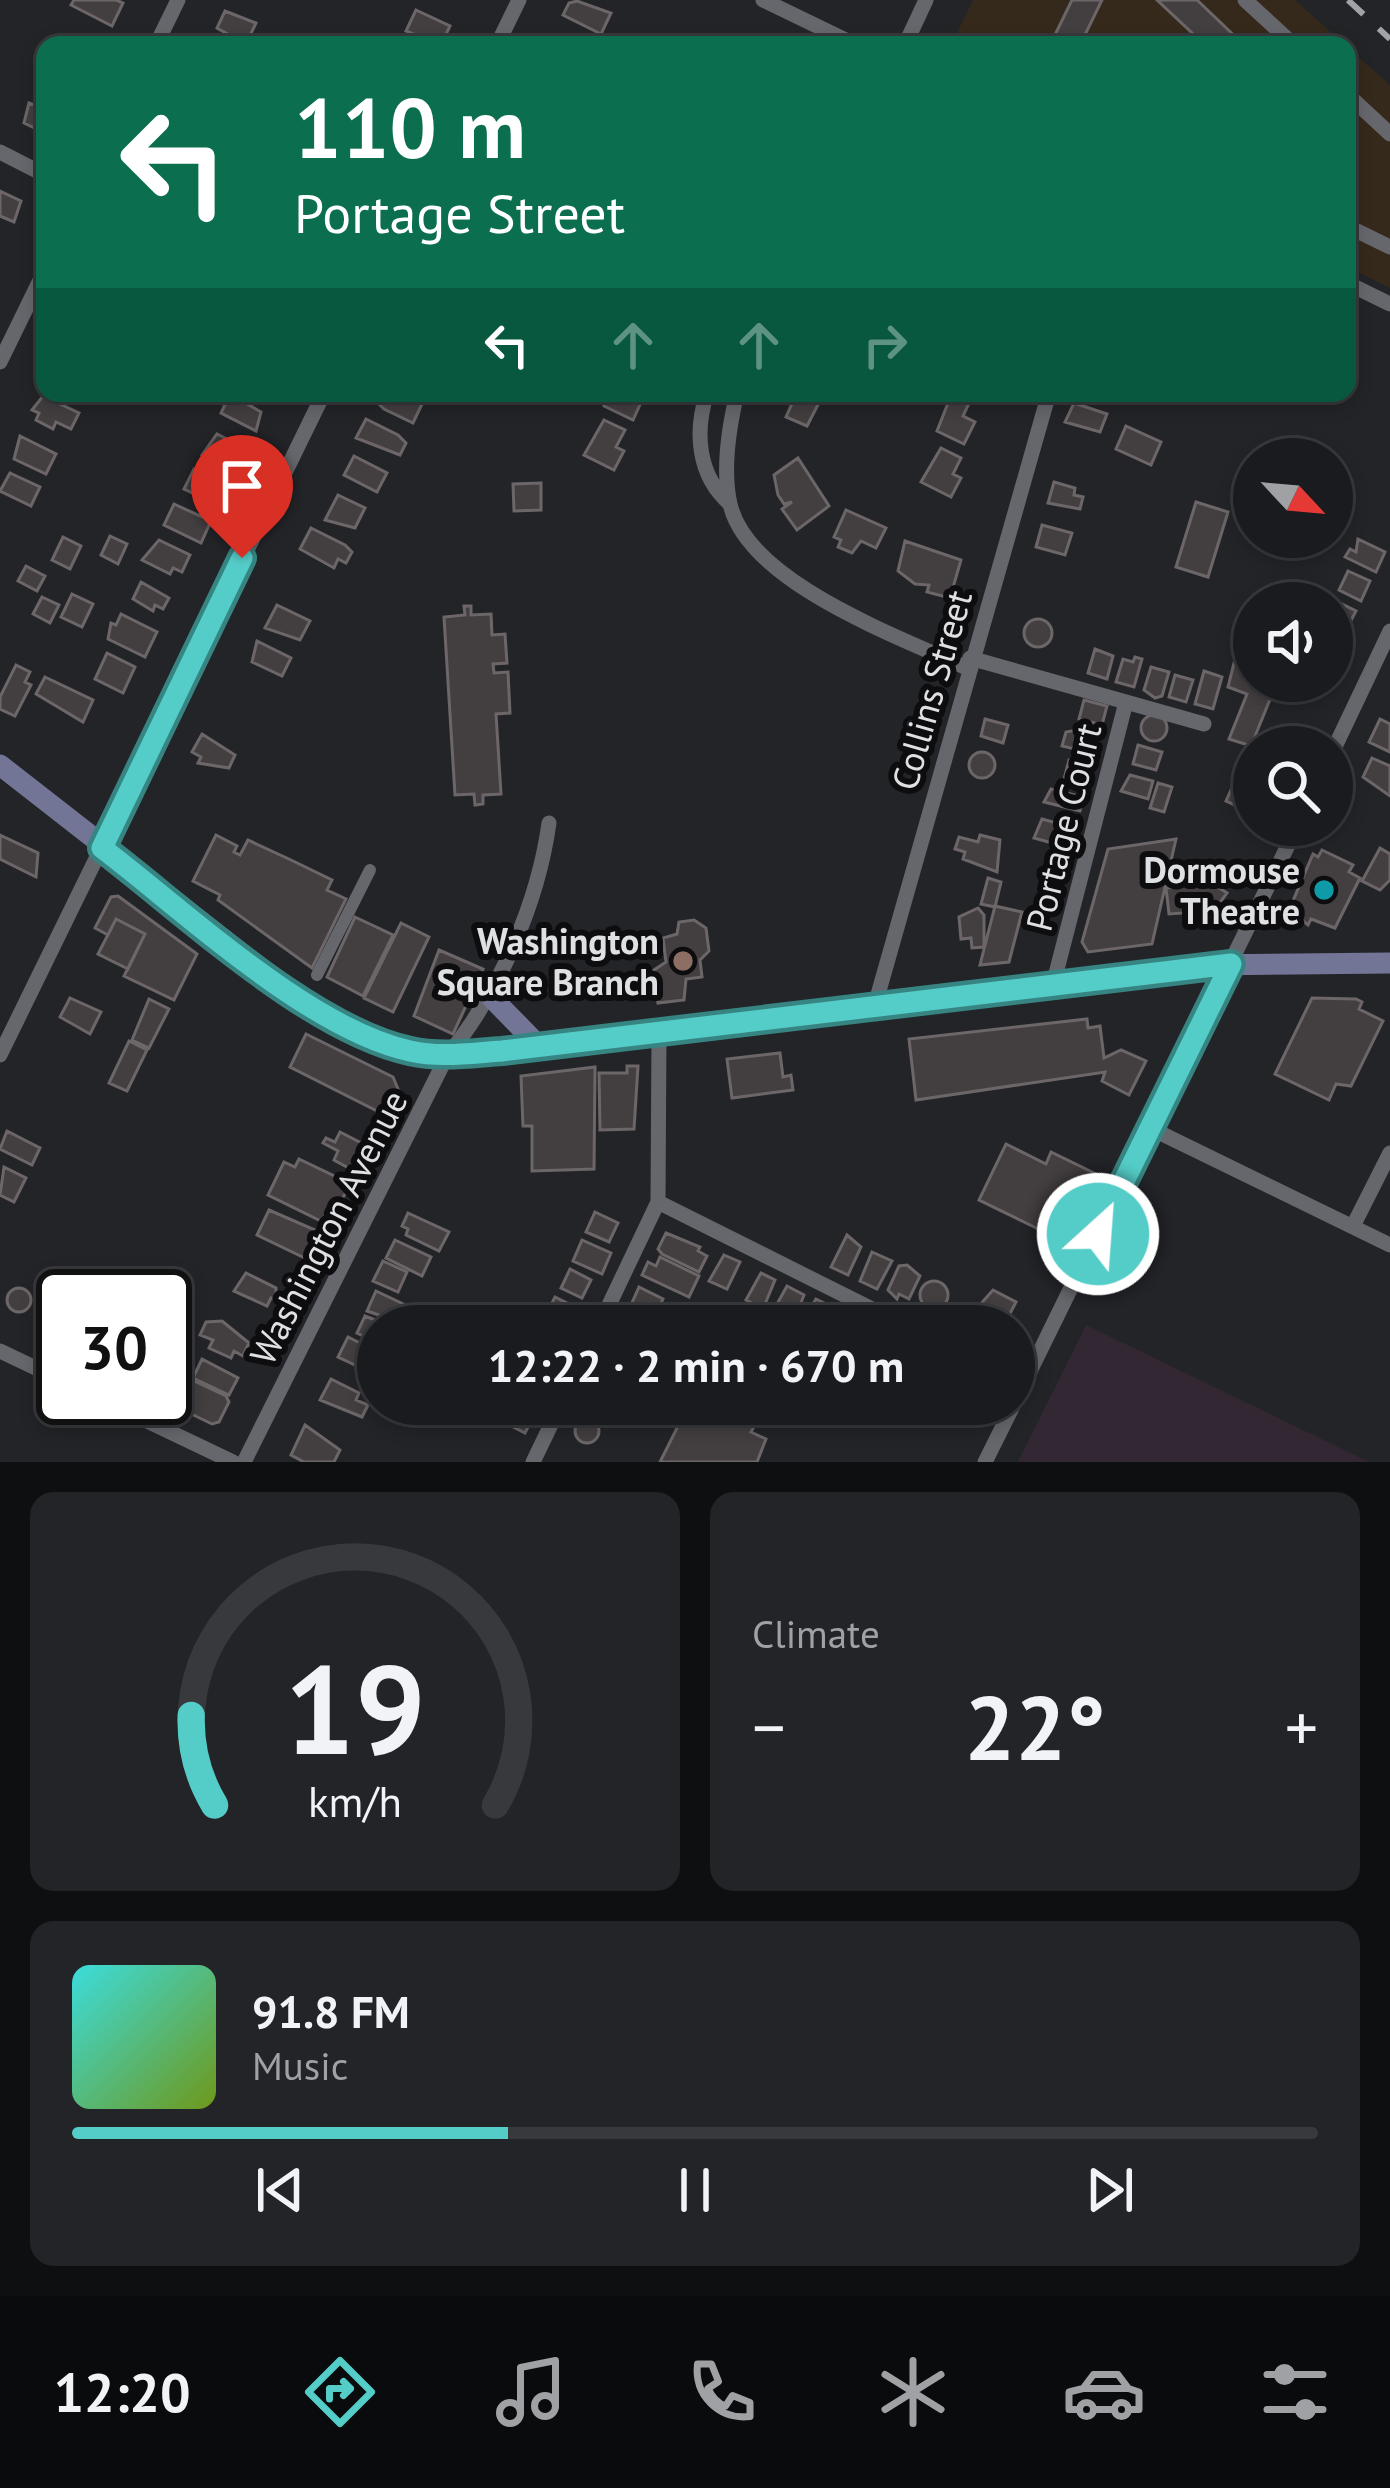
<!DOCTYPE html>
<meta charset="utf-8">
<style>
:root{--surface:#1a1b1e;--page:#232427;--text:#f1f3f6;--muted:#9fa1a4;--line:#38393c;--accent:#54cdc8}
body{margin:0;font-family:"PT Sans",sans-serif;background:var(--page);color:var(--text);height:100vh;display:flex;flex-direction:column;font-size:45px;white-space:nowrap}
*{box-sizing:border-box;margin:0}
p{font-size:39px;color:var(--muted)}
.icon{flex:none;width:66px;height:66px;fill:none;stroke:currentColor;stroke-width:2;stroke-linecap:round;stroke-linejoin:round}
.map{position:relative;height:1462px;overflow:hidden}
.side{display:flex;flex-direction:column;gap:30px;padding:30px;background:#0e0f10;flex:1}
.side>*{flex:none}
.top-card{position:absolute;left:36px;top:36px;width:1320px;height:366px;border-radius:24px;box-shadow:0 6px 18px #0003,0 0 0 3px var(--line);background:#0b6e4f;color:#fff;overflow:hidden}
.needle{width:78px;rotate:116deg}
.tools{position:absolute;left:1233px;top:438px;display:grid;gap:24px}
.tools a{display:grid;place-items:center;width:120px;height:120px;border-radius:50%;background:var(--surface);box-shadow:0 6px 18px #0003,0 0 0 3px var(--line);font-size:60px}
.speed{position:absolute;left:36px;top:1269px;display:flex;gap:24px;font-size:60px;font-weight:700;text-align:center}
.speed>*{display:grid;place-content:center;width:156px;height:156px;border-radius:50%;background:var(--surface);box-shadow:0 6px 18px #0003,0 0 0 3px var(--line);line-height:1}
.speed .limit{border:6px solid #111;border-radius:18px;background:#fff;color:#111}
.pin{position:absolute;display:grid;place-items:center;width:102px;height:102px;color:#fff;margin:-123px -51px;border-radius:50% 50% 50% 0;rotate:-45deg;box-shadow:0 0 12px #0007}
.pin .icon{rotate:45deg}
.me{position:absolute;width:132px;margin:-66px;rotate:26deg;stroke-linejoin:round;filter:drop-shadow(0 0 9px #0008)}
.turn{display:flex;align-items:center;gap:42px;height:252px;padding:0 60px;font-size:54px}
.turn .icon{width:156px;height:156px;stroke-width:2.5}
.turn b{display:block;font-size:84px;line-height:102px}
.lanes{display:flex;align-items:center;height:114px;padding:0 60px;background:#0003;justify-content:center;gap:60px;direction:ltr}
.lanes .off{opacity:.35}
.big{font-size:90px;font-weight:600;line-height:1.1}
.side .tile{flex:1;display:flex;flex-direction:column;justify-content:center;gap:18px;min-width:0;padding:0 42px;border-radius:24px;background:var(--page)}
.side .dial{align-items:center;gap:0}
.dial svg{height:312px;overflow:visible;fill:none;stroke:var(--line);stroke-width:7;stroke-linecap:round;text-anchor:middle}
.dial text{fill:var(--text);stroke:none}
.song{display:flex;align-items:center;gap:36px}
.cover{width:144px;height:144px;border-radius:18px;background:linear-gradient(135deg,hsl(180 70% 55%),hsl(80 70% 35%))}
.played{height:12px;border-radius:6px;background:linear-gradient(90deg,var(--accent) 35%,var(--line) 35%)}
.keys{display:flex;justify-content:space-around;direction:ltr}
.heat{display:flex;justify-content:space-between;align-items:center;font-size:66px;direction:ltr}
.side .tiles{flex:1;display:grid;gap:30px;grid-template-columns:1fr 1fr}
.tile:last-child{grid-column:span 2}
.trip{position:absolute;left:357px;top:1305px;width:678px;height:120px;border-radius:60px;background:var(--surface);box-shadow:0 6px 18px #0003,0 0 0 3px var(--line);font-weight:600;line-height:120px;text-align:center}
.menu{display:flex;height:192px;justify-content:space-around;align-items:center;background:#0a0b0c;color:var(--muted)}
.menu .icon{width:84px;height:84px}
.menu .active{color:var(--accent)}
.menu b{font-size:54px;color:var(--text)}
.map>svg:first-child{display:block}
.commercial{fill:#35291b}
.education{fill:#332734}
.building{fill:#433e40;stroke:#6c6668;stroke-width:3}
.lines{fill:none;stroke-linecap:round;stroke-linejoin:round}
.pedestrian{stroke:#66676c;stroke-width:12}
.minor{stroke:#66676c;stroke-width:15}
.secondary{stroke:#737596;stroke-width:21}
.rail{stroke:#a2a3a6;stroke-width:6;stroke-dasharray:21 21;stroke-linecap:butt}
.route-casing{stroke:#378582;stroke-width:30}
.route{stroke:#54cdc8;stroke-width:21}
.culture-dot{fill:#0f9aa8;stroke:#0d0d0f;stroke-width:4.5}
.education-dot{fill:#8d6e63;stroke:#0d0d0f;stroke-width:4.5}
.labels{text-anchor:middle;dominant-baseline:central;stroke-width:12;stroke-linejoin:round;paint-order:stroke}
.street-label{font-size:36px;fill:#dfe0e3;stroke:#0d0d0f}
.poi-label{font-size:36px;font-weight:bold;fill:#dfe0e3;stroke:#0d0d0f;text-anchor:end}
</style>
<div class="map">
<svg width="1390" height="1462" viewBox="0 0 1390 1462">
<rect width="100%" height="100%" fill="#232428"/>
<path class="commercial" d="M 973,0 L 1295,0 L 1345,45 L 951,45 Z
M 1347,47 L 1390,85 L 1390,288 L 1347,267 Z"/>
<path class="education" d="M 1086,1325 L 1369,1462 L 1018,1462 Z"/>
<path class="building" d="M 74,0 L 116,0 L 123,3 L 112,26 L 71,5 Z
M 1072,0 L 1102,0 L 1080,45 L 1050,45 Z
M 1157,0 L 1197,0 L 1244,45 L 1205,45 Z
M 577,1 L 611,13 L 601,34 L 563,15 L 569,3 Z
M 416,10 L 450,26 L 441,45 L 406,31 Z
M 225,11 L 256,23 L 246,44 L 217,28 Z
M 29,103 L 45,109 L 45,133 L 24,123 Z
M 0,191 L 21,201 L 14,222 L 0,216 Z
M 379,393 L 411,393 L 424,400 L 413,423 L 384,409 L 375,400 Z
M 600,393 L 638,393 L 644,396 L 633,420 L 604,406 Z
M 824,393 L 807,426 L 786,417 L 794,399 L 782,393 Z
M 952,393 L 971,399 L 963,416 L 975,422 L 964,444 L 937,431 Z
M 230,394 L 261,412 L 256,431 L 221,413 Z
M 43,396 L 79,413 L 71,429 L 56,422 L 53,429 L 36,420 L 39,413 L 32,410 Z
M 1074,403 L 1107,414 L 1100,432 L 1065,422 Z
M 366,419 L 398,435 L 406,443 L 400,455 L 356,438 Z
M 604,420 L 625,430 L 616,447 L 624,451 L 614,470 L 584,455 Z
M 1126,426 L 1161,442 L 1151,465 L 1116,449 Z
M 217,434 L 237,444 L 232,454 L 240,457 L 233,470 L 202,455 Z
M 20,436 L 56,454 L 46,474 L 14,459 Z
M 941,448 L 961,458 L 953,474 L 961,478 L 951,497 L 921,482 Z
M 354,456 L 387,473 L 377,492 L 344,475 Z
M 798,458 L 829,506 L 797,530 L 782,509 L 792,502 L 784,504 L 778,495 L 774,475 Z
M 194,469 L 226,484 L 216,504 L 184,489 Z
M 10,473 L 40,487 L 31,506 L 0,491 Z
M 1054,482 L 1075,488 L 1074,495 L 1083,497 L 1080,509 L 1048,503 Z
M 541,483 L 541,510 L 514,511 L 513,484 Z
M 338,495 L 365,508 L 355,528 L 325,520 Z
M 1196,502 L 1228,512 L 1208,577 L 1176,567 Z
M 174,504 L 211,521 L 201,543 L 164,525 Z
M 846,510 L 886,528 L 876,548 L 861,541 L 852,553 L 838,547 L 841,540 L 834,537 Z
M 1042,525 L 1072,533 L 1065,555 L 1036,547 Z
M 311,528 L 345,545 L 352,552 L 346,563 L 338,559 L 334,568 L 300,549 Z
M 110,536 L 127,544 L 118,564 L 101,555 Z
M 63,537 L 81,546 L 70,569 L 52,560 Z
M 1358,539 L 1385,552 L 1376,572 L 1345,557 L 1350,549 L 1356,552 Z
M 159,540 L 190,555 L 182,572 L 173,568 L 170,574 L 142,560 Z
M 905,541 L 961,560 L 950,598 L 927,592 L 929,585 L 915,584 L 898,571 Z
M 26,566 L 45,576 L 37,591 L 18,581 Z
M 1348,571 L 1370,581 L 1361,601 L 1339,590 Z
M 141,582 L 169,598 L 163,609 L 155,605 L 153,611 L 133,599 Z
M 72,594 L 93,604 L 82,627 L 61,617 Z
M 42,597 L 59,605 L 50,623 L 33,614 Z
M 1334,600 L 1356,611 L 1346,630 L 1332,623 Z
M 277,605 L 310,621 L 300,640 L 265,628 Z
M 464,606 L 471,606 L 471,615 L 491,614 L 492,635 L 505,634 L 507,663 L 493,664 L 494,673 L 508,672 L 510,713 L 496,714 L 501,794 L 483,795 L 483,804 L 475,805 L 474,794 L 455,795 L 444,617 L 465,615 Z
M 121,614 L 157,632 L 145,657 L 108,639 L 111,623 L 116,625 Z
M1024 633a14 14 0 1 1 28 0a14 14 0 1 1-28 0Z
M 257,641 L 291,658 L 282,676 L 252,662 Z
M 1238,647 L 1254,660 L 1252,683 L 1273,692 L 1251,746 L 1229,739 L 1247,694 L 1228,687 Z
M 1095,649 L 1113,656 L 1107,679 L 1088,673 Z
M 107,653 L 135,667 L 123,693 L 95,679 Z
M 1135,657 L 1142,659 L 1134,687 L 1116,682 L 1123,659 L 1133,662 Z
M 16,665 L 30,672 L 25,682 L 31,685 L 15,716 L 0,709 L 0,697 Z
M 1151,667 L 1169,672 L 1162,696 L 1155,698 L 1144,690 Z
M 1204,671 L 1222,677 L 1213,709 L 1195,704 Z
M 1175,675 L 1193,680 L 1186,702 L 1169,697 Z
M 45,677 L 93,700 L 83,722 L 36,694 Z
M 1084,700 L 1107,706 L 1102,725 L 1079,719 Z
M1141 728a13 13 0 1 1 26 0a13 13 0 1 1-26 0Z
M 985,719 L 1008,725 L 1003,743 L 981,736 Z
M 1380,719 L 1390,724 L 1390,752 L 1369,742 Z
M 1077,730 L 1100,736 L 1095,754 L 1062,746 L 1066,732 Z
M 202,734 L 235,755 L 229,768 L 198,763 L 201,757 L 192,752 Z
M 1138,745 L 1162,752 L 1156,770 L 1133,764 Z
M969 765a13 13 0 1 1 26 0a13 13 0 1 1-26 0Z
M 1372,758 L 1390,766 L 1390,796 L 1363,777 Z
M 1069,760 L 1091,765 L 1087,784 L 1064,779 Z
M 1130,775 L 1153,781 L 1148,799 L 1121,791 Z
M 1235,781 L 1254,790 L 1254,814 L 1226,801 Z
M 1158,783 L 1172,787 L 1164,812 L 1150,808 Z
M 1051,789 L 1083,797 L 1080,811 L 1044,802 Z
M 1042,819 L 1075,828 L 1070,848 L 1034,838 Z
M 0,835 L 38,853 L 36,877 L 0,859 Z
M 216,835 L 237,846 L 234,852 L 240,855 L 248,840 L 291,860 L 332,880 L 327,890 L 346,899 L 312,968 L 218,900 L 220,895 L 193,881 Z
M 980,835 L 1000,840 L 997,872 L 963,859 L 965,852 L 955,849 L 959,837 L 978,842 Z
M 1176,839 L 1152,944 L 1088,952 L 1082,942 L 1108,849 Z
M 1380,848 L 1390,854 L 1390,880 L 1380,890 L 1362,881 Z
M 1322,850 L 1353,865 L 1349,872 L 1360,878 L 1335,928 L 1311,919 L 1308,925 L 1289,910 L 1313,854 L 1318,857 Z
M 1201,876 L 1227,893 L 1219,904 L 1212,911 L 1169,914 L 1166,888 L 1194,885 L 1193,877 Z
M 988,878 L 1001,882 L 995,907 L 981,904 Z
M 118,896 L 197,954 L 174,1000 L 124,976 L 145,934 L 116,919 L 108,935 L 95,928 L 111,897 Z
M 995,906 L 1022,912 L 1009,962 L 980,965 Z
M 978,908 L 984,915 L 984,947 L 972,948 L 971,938 L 961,939 L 959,917 Z
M 355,917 L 393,935 L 363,996 L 327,977 Z
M 116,919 L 145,934 L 128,969 L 98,954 Z
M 694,920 L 706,928 L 709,951 L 700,960 L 702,977 L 686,979 L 684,1000 L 658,1003 L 654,970 L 666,962 L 663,938 L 677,934 L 679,922 Z
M 401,923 L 429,937 L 393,1012 L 364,998 Z
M 439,950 L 483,969 L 453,1034 L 414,1016 Z
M 70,998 L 101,1012 L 90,1034 L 60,1017 Z
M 1312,998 L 1356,999 L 1362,1002 L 1359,1009 L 1383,1021 L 1351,1086 L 1336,1084 L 1329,1100 L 1275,1074 Z
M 149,999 L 169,1009 L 149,1048 L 132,1040 Z
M 1087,1019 L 1088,1028 L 1100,1026 L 1104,1058 L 1121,1050 L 1146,1061 L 1129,1095 L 1102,1081 L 1105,1072 L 916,1100 L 909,1039 Z
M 306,1034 L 393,1077 L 398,1089 L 385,1115 L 290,1067 Z
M 129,1041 L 147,1050 L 127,1091 L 109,1083 Z
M 780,1053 L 783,1077 L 791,1075 L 793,1090 L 732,1098 L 727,1059 Z
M 627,1066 L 638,1066 L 634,1129 L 600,1130 L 599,1073 L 627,1073 Z
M 595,1067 L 594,1169 L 532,1171 L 532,1126 L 523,1126 L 521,1076 Z
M 7,1131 L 40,1148 L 32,1165 L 0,1149 Z
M 340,1132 L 369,1147 L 356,1172 L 334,1160 L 338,1151 L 323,1143 L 326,1138 L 335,1142 Z
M 1006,1144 L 1046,1164 L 1051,1152 L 1096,1174 L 1063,1241 L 979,1200 Z
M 299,1159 L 351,1184 L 327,1224 L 268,1195 L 284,1162 L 295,1167 Z
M 4,1167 L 26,1178 L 14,1202 L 0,1195 Z
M 269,1210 L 322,1233 L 313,1262 L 257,1235 Z
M 595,1212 L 618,1223 L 609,1242 L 586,1232 Z
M 408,1213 L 449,1232 L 439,1251 L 406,1235 L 408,1229 L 402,1226 Z
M 666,1233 L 700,1247 L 698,1251 L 707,1256 L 699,1272 L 662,1254 L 658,1249 Z
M 847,1235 L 861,1247 L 848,1275 L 831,1267 Z
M 395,1240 L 431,1257 L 422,1276 L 386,1258 Z
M 582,1240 L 611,1253 L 602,1274 L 573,1261 Z
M 872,1252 L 892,1261 L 877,1289 L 860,1281 Z
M 724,1255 L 740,1262 L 727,1289 L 709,1281 Z
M 660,1257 L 699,1276 L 689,1297 L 642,1275 L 648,1262 L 656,1266 Z
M 383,1261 L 407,1272 L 398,1292 L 373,1281 Z
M 907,1265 L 920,1276 L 909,1299 L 899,1294 L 897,1299 L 888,1290 L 899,1266 Z
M 570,1269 L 591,1280 L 582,1298 L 561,1288 Z
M 246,1273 L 276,1288 L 276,1300 L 271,1298 L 267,1306 L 234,1291 Z
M 761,1273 L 775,1280 L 763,1309 L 746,1300 Z
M920 1295a14 14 0 1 1 28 0a14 14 0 1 1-28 0Z
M 787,1286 L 804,1295 L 793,1323 L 772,1313 Z
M 639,1287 L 663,1299 L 655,1316 L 631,1305 Z
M7 1300a12 12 0 1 1 24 0a12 12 0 1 1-24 0Z
M 993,1290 L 1016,1302 L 1006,1321 L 978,1307 Z
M 65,1291 L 63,1322 L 55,1334 L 40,1327 L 45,1306 L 57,1292 Z
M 376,1291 L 418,1311 L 411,1326 L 367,1311 Z
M 555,1297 L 577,1308 L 568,1326 L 546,1315 Z
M 816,1299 L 834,1308 L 827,1326 L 800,1326 Z
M 365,1316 L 388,1325 L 378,1326 L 378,1343 L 357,1333 Z
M 222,1321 L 249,1343 L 243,1356 L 234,1351 L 231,1358 L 209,1348 L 213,1340 L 200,1335 L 206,1322 Z
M 348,1337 L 378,1352 L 374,1374 L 338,1357 Z
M 202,1359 L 238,1378 L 229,1395 L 193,1378 Z
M 331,1379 L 359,1393 L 356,1400 L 368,1405 L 362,1417 L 320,1400 Z
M 192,1380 L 226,1396 L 229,1402 L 219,1422 L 212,1424 L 179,1408 Z
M 491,1404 L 532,1419 L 525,1433 L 486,1413 Z
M 689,1404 L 755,1404 L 751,1413 L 759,1417 L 751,1432 L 766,1439 L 757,1462 L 660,1462 Z
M575 1431a12 12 0 1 1 24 0a12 12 0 1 1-24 0Z
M 305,1425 L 340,1450 L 334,1462 L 304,1462 L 291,1455 Z"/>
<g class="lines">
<path class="pedestrian" d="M 317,975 L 370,870"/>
<path class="minor" d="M 763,0 L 856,45
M 1245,0 L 1294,45
M 156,45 L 178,0
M 497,45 L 519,0
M 905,45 L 926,0
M 1347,94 L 1390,134
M 0,152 L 45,175
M 1347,226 L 1390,247
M 1347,283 L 1390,304
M 0,362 L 45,270
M 707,393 C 694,433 698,476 730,504
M 737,393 C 729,427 722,469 730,504 C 748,583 900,637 967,668
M 970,658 L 1126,702 L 1053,985
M 1126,702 L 1204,724
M 1332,753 L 1390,631
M 875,1005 L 1049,393
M 0,1055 L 324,393
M 1150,1128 L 1390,1245
M 658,1202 L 906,1326
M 1353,1226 L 1390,1153
M 599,1326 L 658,1202 L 659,1032
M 0,1351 L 63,1381
M 99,1398 L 233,1462
M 1014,1404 L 1298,825
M 244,1462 L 447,1056 C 499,993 538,903 549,823
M 533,1462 L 561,1404
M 985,1462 L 1014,1404"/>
<path class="secondary" d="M 0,765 L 304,1002 L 371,1037 L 414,1052 L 502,1051 L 1200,965 L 1390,963
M 487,993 L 539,1046"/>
<path class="rail" d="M 1348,0 L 1390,39"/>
</g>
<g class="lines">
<g class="route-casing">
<path id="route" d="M 242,558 L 102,848 C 185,911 309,1029 410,1051 C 441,1058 471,1053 502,1051 L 1231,964 L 1098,1234"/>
</g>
<use href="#route" class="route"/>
</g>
<circle class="culture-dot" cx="1324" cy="890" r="12"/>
<circle class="education-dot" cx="683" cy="961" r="12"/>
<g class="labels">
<g class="street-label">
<text transform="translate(931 690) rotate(-74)">Collins Street</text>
<text transform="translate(1063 827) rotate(-76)">Portage Court</text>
<text transform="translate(328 1227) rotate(-63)">Washington Avenue</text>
</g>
<g class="poi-label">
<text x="1300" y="869">Dormouse<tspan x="1300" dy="41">Theatre</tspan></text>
<text x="659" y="940">Washington<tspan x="659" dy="41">Square Branch</tspan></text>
</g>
</g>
</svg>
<div class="tools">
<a><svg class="needle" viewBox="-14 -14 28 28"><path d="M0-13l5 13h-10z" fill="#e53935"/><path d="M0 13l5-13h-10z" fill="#9fa1a4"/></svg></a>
<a><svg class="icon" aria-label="sound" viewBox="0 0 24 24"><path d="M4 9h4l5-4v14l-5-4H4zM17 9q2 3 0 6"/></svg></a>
<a><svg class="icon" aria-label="search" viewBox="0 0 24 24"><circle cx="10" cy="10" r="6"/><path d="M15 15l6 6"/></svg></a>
</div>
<div class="speed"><div class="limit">30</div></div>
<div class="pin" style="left:242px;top:558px;background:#d93025"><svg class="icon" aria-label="arrive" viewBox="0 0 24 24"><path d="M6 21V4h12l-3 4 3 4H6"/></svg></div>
<svg class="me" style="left:1098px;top:1234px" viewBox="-20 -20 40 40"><circle r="17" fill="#54cdc8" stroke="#fff" stroke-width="3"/><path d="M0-11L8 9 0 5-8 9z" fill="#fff"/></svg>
<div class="trip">12:22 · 2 min · 670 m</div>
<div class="top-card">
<div class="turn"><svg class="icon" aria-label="left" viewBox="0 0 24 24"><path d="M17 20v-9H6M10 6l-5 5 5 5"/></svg><div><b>110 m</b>Portage Street</div></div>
<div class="lanes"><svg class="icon" aria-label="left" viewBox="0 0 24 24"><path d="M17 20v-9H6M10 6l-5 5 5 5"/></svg><svg class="icon off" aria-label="ahead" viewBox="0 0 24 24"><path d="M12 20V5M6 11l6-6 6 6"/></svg><svg class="icon off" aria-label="ahead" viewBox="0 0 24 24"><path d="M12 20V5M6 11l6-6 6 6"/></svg><svg class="icon off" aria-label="right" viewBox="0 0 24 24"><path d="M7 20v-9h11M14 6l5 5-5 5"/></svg></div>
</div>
</div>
<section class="side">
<div class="tiles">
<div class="tile dial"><svg viewBox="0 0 100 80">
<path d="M14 69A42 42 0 1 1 86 69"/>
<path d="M14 69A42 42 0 0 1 8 46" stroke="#54cdc8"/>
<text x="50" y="56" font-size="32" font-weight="700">19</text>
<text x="50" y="72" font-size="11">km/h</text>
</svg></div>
<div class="tile"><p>Climate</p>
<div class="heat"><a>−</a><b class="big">22°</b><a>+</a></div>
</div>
<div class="tile">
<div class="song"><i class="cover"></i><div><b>91.8 FM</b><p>Music</p></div></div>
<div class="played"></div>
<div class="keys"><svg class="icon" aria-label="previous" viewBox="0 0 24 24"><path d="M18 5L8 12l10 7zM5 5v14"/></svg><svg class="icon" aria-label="pause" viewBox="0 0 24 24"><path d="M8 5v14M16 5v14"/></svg><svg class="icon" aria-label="next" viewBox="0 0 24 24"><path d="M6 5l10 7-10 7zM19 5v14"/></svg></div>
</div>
</div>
</section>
<nav class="menu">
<b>12:20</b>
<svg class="icon active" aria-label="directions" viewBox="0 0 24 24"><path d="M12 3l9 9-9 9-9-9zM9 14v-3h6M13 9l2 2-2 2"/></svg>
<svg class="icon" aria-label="music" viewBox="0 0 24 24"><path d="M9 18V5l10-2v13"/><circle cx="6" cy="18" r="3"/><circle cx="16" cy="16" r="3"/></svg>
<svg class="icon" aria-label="phone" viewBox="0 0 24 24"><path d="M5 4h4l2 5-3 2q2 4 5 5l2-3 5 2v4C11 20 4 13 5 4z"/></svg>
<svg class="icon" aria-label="climate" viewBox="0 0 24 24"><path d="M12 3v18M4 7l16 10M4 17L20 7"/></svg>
<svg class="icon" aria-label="car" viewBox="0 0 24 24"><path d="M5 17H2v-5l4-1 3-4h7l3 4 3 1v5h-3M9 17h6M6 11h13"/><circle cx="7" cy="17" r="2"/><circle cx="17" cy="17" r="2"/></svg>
<svg class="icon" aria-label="filters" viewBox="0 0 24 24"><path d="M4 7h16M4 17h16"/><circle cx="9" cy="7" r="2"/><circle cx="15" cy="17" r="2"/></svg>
</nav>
